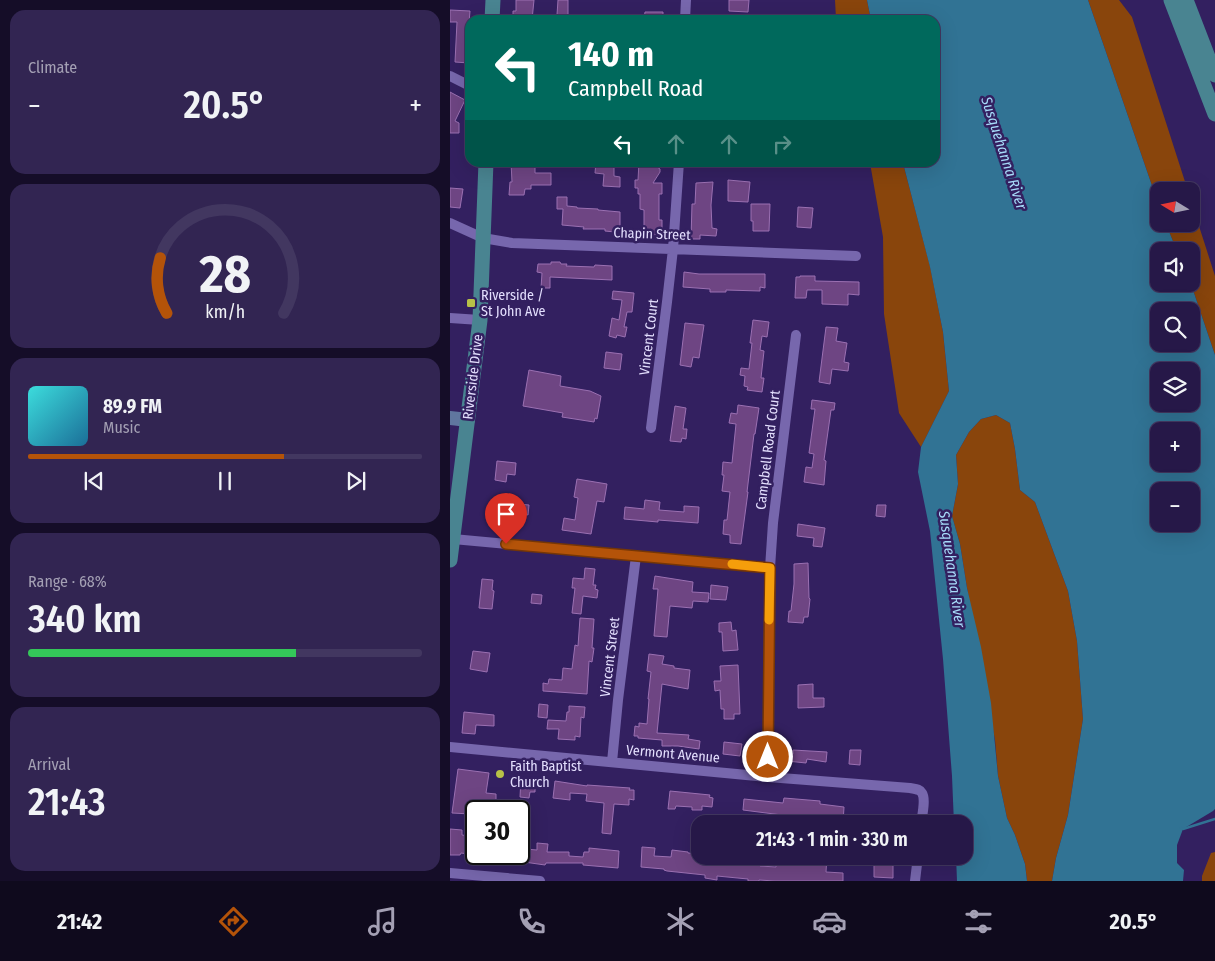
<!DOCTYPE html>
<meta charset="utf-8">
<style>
:root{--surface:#261848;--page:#322552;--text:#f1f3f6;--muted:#a4a0b4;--line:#423760;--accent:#b45309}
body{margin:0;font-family:"Fira Sans Condensed",sans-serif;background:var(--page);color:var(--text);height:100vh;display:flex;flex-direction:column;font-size:19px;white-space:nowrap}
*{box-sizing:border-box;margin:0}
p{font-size:16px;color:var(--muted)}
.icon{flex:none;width:28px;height:28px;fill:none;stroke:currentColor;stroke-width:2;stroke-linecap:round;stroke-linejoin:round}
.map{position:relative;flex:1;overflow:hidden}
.panel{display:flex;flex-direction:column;gap:10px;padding:10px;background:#150d28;width:450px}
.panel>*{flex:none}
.guide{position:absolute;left:15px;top:15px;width:475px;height:152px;border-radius:15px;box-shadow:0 5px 20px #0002,0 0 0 1px var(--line);background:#00695c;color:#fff;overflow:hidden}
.needle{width:32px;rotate:280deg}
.tools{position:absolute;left:700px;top:182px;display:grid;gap:10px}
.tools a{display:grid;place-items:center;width:50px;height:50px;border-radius:10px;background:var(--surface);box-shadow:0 5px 20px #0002,0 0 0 1px var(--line);font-size:25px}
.speed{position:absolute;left:15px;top:800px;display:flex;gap:10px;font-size:25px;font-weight:700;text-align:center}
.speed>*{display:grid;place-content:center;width:65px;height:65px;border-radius:50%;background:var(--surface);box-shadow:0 5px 20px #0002,0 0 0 1px var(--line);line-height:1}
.speed .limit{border:2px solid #111;border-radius:8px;background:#fff;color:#111}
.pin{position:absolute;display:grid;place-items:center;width:42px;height:42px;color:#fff;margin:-51px -21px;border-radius:50% 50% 50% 0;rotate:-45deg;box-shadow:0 0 5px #0007}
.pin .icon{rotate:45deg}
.me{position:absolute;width:55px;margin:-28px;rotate:0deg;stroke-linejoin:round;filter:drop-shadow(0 0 4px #0008)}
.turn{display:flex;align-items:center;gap:18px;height:105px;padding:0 20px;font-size:22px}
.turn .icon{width:65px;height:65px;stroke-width:2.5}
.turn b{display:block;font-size:35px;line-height:42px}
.lanes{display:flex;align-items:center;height:48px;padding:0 20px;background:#0003;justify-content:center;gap:25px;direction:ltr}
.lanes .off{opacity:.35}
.big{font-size:38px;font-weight:600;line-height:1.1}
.panel .widget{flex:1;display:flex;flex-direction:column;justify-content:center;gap:8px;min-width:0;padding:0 18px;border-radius:15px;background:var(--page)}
.panel .dial{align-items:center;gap:0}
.dial svg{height:130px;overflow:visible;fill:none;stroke:var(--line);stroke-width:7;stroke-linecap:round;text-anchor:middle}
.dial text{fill:var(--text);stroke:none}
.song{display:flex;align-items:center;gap:15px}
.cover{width:60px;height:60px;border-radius:8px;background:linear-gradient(135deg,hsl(180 70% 55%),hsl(200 70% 35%))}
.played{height:5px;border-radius:2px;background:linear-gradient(90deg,var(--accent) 65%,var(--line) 65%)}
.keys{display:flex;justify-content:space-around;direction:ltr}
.heat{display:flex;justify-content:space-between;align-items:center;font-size:28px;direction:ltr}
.charge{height:8px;border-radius:4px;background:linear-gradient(90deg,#34c759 68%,var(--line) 0)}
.trip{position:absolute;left:241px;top:815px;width:282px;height:50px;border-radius:15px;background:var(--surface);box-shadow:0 5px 20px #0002,0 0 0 1px var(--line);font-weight:600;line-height:50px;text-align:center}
.tab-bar{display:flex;height:80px;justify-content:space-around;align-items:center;background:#0f0a1d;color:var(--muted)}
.tab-bar .icon{width:35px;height:35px}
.tab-bar .selected{color:var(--accent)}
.tab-bar b{font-size:22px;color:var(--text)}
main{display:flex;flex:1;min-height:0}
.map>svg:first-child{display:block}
.forest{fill:#89450c}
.water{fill:#317394;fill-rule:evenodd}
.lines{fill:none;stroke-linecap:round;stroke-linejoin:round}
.stream{stroke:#317394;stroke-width:2.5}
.building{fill:#6e4583;stroke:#9b70b2}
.street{stroke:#7767ad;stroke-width:10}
.secondary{stroke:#60769f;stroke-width:14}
.primary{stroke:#498491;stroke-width:15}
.route-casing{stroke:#753606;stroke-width:12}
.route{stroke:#b45309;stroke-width:9}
.slow{stroke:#f59e0b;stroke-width:9}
.poi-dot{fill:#b8c147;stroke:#332060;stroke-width:2}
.labels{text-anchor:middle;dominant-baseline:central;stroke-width:5;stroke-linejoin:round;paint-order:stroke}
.street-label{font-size:14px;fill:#e3defd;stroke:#332060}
.poi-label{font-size:14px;fill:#e3defd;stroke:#332060;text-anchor:start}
.water-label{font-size:15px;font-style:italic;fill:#a6dbf9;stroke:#332060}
</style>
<main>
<section class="panel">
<div class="widget"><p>Climate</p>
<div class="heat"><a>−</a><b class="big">20.5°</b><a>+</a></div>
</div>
<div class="widget dial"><svg viewBox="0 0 100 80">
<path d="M14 69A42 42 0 1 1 86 69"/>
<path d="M14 69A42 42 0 0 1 10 35" stroke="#b45309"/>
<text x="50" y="56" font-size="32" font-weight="700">28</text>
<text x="50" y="72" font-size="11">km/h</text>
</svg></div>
<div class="widget">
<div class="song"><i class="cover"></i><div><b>89.9 FM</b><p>Music</p></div></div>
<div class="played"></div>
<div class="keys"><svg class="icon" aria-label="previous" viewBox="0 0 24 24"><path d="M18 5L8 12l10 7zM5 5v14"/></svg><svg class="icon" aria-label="pause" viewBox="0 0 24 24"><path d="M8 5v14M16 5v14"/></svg><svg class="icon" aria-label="next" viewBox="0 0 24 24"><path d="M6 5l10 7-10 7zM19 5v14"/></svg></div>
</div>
<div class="widget"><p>Range · 68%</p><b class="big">340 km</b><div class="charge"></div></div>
<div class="widget"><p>Arrival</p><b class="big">21:43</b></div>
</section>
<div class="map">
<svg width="765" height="881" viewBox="0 0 765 881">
<rect width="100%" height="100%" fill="#332060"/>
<path class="forest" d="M 385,0 L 417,0 L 421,20 L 387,20 L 386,19 Z
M 638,0 L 669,0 L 682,17 L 738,191 L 709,191 L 709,206 Z
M 420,163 L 453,163 L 480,266 L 493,332 L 499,391 L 471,447 L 449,413 L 434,314 L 433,237 Z
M 741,201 L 765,276 L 765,355 L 741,284 L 741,251 L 727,251 L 716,224 L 741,224 Z
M 546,415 L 560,423 L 565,449 L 570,490 L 585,502 L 618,591 L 627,641 L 633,719 L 618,815 L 606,858 L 602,881 L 577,881 L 575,864 L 565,835 L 557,818 L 548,776 L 545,740 L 517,588 L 510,544 L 502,516 L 508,484 L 506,455 L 519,432 L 531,419 Z
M 765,852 L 765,881 L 752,881 L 752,876 L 761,853 Z"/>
<path class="water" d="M 417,0 L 638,0 L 709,206 L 709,224 L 716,224 L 727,251 L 709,251 L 709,284 L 741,284 L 743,290 L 765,355 L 765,809 L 763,811 L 733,829 L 727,845 L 727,863 L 734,870 L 733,881 L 602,881 L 606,858 L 618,815 L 633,719 L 627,641 L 618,591 L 585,502 L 570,490 L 565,449 L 560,423 L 546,415 L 531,419 L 519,432 L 506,455 L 508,484 L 502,516 L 510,544 L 517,588 L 531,647 L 541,703 L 548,776 L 557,818 L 565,835 L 575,864 L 577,881 L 507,881 L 506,856 L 515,856 L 515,824 L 504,824 L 502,776 L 493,659 L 480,531 L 468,472 L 471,447 L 499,391 L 493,332 L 480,267 L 453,163 L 485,162 L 485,20 L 421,20 ZM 709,311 L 741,311 L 741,344 L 709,344 ZM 709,371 L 741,371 L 741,404 L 709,404 ZM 709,431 L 741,431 L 741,464 L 709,464 ZM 709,491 L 741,491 L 741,524 L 709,524 Z"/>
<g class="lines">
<path class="stream" d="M 731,828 L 733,829 L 765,819"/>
</g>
<path class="building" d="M 66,0 L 84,0 L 82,20 L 66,20 L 63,19 L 63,11 L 66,11 Z
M 108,0 L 118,0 L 118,16 L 107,15 Z
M 279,0 L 299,0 L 298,12 L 279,11 Z
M 0,10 L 20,11 L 19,23 L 19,63 L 5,62 L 7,22 L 0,22 Z
M 195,12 L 213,12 L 213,20 L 194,20 Z
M 0,92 L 15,100 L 5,121 L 9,123 L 9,133 L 0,133 Z
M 61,162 L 85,162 L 85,173 L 101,173 L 101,185 L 81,185 L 81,189 L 75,189 L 74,195 L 59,195 L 60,182 L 62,182 Z
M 146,162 L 164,164 L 164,176 L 170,177 L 170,187 L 153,186 L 154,174 L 145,173 Z
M 189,162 L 208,162 L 207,167 L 210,169 L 210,172 L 203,183 L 212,183 L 212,194 L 209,194 L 209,220 L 212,220 L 212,229 L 210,228 L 210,235 L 194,234 L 194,210 L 190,209 L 190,194 L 188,194 L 188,188 L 185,188 L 185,180 L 188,180 Z
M 278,180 L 300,182 L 298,202 L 278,201 Z
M 263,182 L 261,205 L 262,228 L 267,229 L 266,236 L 250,235 L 250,239 L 241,239 L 242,204 L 245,204 L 246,183 Z
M 0,188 L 13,189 L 10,208 L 0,207 Z
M 107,197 L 117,197 L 117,206 L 127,207 L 127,208 L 148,209 L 148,210 L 170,212 L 170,230 L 166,230 L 165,232 L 155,231 L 155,229 L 133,229 L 134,227 L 112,225 L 113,209 L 107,209 Z
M 301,204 L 320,204 L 319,231 L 303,231 L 303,221 L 301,221 Z
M 348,207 L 363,208 L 361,228 L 347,227 Z
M 101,262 L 110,262 L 111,264 L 117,264 L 116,266 L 144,267 L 145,265 L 162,266 L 162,280 L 100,277 L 100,288 L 91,288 L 92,273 L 87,272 L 88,264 L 101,264 Z
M 234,272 L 249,274 L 315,274 L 315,288 L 310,287 L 310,291 L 276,290 L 276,292 L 260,292 L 260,289 L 233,287 Z
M 350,276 L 365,276 L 365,281 L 409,282 L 409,295 L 398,294 L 398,305 L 372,304 L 372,290 L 357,290 L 356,298 L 345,298 L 346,277 L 350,277 Z
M 163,291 L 184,293 L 182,312 L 177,312 L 174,327 L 177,327 L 175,337 L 167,335 L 166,338 L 159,336 L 162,318 L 169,320 L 172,300 L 162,299 Z
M 303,320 L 319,322 L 317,337 L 312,336 L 310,350 L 314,351 L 311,378 L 314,378 L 312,392 L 297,390 L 298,387 L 294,386 L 295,376 L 290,375 L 291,368 L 299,369 L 302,343 L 300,343 Z
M 235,323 L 254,325 L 249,358 L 243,357 L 241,367 L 230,365 Z
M 376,327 L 388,328 L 386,341 L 397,343 L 394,362 L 399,363 L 398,371 L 382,369 L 380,384 L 369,382 Z
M 156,352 L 172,354 L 170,370 L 154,368 Z
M 79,370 L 111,376 L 110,386 L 140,391 L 151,396 L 147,419 L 145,418 L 144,422 L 112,417 L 113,413 L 73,406 Z
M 362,400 L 385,403 L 384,410 L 381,410 L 374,460 L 376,461 L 374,485 L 354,482 L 356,467 L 362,468 L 364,454 L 359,453 L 365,409 L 361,409 Z
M 288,405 L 309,408 L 305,434 L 304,434 L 297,492 L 298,492 L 291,544 L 280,543 L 280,535 L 273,534 L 274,520 L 277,520 L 280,492 L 272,491 L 274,475 L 272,475 L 273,462 L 282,463 L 286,424 L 279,423 L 281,413 L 287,414 Z
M 225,406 L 236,408 L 233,429 L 237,429 L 236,439 L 232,438 L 231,442 L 220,441 Z
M 47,461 L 66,463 L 65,475 L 57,474 L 56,482 L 45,480 Z
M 127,479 L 157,484 L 154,502 L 147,501 L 141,534 L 112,530 L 114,518 L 125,520 L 128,498 L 124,497 Z
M 195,500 L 210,502 L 209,510 L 234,512 L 234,506 L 249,507 L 248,523 L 208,520 L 208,522 L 174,519 L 175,507 L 194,509 Z
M 40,502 L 55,504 L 54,505 L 63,506 L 62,514 L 54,513 L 53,524 L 38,522 Z
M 69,504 L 79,505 L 78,515 L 68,513 Z
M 427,505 L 436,505 L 435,517 L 426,516 Z
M 348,524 L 375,528 L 372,547 L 363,546 L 364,538 L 347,536 Z
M 358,563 L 359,598 L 360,599 L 358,617 L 354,617 L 353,623 L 338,622 L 339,611 L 341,611 L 344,584 L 344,564 Z
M 135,568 L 145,569 L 143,585 L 146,585 L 145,589 L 148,590 L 147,598 L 133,596 L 131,614 L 122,613 L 125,588 L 122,588 L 123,578 L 134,579 Z
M 205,576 L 243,582 L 242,592 L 259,593 L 258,602 L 243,601 L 242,608 L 220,606 L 217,637 L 204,636 L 208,589 L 203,589 Z
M 32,579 L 43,580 L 42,590 L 44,591 L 42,609 L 29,608 Z
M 261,585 L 278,587 L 276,600 L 260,599 Z
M 82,594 L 92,595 L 91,604 L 81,603 Z
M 130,618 L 144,619 L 142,648 L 144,648 L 142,662 L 139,661 L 137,694 L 93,691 L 93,683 L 98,684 L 99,679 L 112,680 L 113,668 L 122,669 L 125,645 L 128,646 Z
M 281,622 L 282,631 L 286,630 L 288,650 L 273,651 L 272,632 L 269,632 L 269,623 Z
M 23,651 L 40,653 L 37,672 L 20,669 Z
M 199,654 L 214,656 L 212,664 L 224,666 L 224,668 L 240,670 L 238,689 L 212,684 L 207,733 L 239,735 L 238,739 L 250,741 L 249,749 L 228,746 L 212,746 L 212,740 L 188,738 L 188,736 L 184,736 L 185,726 L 189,727 L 189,723 L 197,724 L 199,699 L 198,699 L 201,672 L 197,671 Z
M 288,665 L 290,714 L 284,714 L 284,719 L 274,719 L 274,709 L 271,709 L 270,690 L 265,691 L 264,681 L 271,681 L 270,666 Z
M 363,684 L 363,698 L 374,698 L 374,707 L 348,708 L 348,685 Z
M 89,704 L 98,705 L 97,718 L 88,717 Z
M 119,706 L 135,707 L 134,718 L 131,717 L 130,737 L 125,736 L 125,740 L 108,739 L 109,729 L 97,729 L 98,720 L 116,721 L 117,712 L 119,712 Z
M 14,712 L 44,715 L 44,726 L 26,725 L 25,734 L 12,733 Z
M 274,742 L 292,744 L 290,756 L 273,754 Z
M 343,750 L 377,752 L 376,762 L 357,759 L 356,763 L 337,761 L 338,754 L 343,754 Z
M 400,750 L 411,750 L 410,765 L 399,764 Z
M 8,769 L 39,773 L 36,793 L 46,794 L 46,807 L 22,806 L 21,814 L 2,813 Z
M 71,778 L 90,779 L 90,788 L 85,787 L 85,792 L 80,792 L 79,798 L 70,797 Z
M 105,781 L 137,786 L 137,785 L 180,788 L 179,790 L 184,790 L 184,800 L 179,799 L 179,805 L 164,804 L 161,834 L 152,833 L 154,803 L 136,801 L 137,794 L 120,793 L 120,800 L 103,798 Z
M 220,791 L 260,795 L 259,797 L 263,798 L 262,807 L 252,806 L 252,810 L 242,810 L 242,807 L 226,806 L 225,809 L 218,809 Z
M 334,798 L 370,801 L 370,804 L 394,807 L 393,823 L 380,822 L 380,819 L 365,817 L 365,820 L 347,818 L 347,824 L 331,823 L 332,815 L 293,810 L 294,799 L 333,803 Z
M 0,829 L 12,830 L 12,835 L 26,837 L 26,855 L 11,853 L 10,855 L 0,855 Z
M 87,843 L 98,844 L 97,852 L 119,852 L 119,856 L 133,857 L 134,852 L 139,852 L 139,848 L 169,851 L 168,868 L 133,865 L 133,863 L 96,863 L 95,865 L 74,862 L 75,849 L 87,850 Z
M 192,847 L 205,848 L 204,856 L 221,857 L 222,850 L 238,852 L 238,853 L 250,854 L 250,862 L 274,864 L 274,862 L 299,864 L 299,860 L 310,860 L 310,866 L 326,867 L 326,864 L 340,865 L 340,863 L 360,865 L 360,856 L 377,856 L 376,872 L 393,873 L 393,881 L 325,881 L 309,880 L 309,881 L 298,881 L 298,879 L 267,876 L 267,880 L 255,878 L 255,875 L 217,871 L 214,870 L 214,869 L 191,867 Z
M 424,864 L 443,865 L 443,878 L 424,877 Z"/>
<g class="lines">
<path class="street" d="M 235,20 L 236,0
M 0,76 L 20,86
M 0,223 L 33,238 L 62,243 L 406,256
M 0,318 L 30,320
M 201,428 L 217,302 L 223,249 L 229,162
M 3,539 L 320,568
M 0,747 L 318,777 L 460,788 C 465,789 470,789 472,793 C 476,799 472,816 471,824
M 162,762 L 168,700 L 186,556
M 318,777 L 319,623 L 320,568 L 323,523 L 346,335
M 0,873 L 90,881
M 465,881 L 468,856"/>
<path class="secondary" d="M 0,418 L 18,420"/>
<path class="primary" d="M 721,0 L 765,114
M 736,0 L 765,75
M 42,20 L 43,0
M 0,560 L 30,320 L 36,162"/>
</g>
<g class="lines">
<g class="route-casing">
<path id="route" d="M 56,544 L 320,568 L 318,757"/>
</g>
<use href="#route" class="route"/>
<path class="slow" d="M 282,564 L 320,568 L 319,620"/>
</g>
<g class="poi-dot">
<rect x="16" y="298" width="10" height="10" rx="2.5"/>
<circle cx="50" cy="774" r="5"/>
</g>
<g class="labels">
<g class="street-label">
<text transform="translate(202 234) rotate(2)">Chapin Street</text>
<text transform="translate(199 337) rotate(-83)">Vincent Court</text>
<text transform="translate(23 377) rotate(-83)">Riverside Drive</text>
<text transform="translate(318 450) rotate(-83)">Campbell Road Court</text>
<text transform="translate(160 657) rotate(-83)">Vincent Street</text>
<text transform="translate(223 754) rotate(5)">Vermont Avenue</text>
</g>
<g class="poi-label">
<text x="31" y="295">Riverside /<tspan x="31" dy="16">St John Ave</tspan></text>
<text x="60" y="766">Faith Baptist<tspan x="60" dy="16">Church</tspan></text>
</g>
<g class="water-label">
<text transform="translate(554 153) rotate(72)">Susquehanna River</text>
<text transform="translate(502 569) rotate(82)">Susquehanna River</text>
</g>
</g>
</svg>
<div class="tools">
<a><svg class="needle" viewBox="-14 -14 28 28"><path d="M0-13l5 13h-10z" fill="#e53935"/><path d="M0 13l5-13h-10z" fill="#a4a0b4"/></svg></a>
<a><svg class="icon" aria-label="sound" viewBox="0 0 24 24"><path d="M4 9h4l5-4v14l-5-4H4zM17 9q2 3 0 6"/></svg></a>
<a><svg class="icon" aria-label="search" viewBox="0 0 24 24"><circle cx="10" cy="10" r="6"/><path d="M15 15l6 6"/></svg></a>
<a><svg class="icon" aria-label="layers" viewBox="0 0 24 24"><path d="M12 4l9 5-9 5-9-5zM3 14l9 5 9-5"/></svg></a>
<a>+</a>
<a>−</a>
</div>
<div class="speed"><div class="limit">30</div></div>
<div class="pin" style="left:56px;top:544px;background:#d93025"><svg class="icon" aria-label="arrive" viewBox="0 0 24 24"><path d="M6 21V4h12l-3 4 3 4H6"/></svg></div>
<svg class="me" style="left:318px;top:757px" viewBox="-20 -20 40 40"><circle r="17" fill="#b45309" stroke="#fff" stroke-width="3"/><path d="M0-11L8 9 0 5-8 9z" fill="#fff"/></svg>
<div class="trip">21:43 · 1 min · 330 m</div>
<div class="guide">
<div class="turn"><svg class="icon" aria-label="left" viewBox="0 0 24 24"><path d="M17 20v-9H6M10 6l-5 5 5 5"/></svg><div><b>140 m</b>Campbell Road</div></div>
<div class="lanes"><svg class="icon" aria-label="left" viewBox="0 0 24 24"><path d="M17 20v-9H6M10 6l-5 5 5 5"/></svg><svg class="icon off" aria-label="ahead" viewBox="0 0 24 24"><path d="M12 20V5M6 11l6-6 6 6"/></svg><svg class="icon off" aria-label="ahead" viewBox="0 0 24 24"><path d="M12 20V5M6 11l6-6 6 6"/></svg><svg class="icon off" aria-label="right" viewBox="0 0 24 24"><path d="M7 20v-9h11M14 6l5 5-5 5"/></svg></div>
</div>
</div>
</main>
<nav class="tab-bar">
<b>21:42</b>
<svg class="icon selected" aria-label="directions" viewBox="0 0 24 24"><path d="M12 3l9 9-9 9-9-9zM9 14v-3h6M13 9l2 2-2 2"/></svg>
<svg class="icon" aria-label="music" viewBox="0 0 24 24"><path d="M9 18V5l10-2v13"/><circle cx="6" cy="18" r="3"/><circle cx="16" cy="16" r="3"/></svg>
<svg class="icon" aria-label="phone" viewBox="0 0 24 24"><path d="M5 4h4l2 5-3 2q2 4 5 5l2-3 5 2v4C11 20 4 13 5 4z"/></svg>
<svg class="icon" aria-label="climate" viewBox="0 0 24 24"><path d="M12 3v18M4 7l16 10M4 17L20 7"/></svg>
<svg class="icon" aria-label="car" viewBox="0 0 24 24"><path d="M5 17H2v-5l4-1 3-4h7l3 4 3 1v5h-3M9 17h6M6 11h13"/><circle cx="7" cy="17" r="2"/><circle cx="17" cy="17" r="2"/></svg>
<svg class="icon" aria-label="filters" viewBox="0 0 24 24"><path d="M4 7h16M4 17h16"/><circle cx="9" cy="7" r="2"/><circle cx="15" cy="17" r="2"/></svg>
<b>20.5°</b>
</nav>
